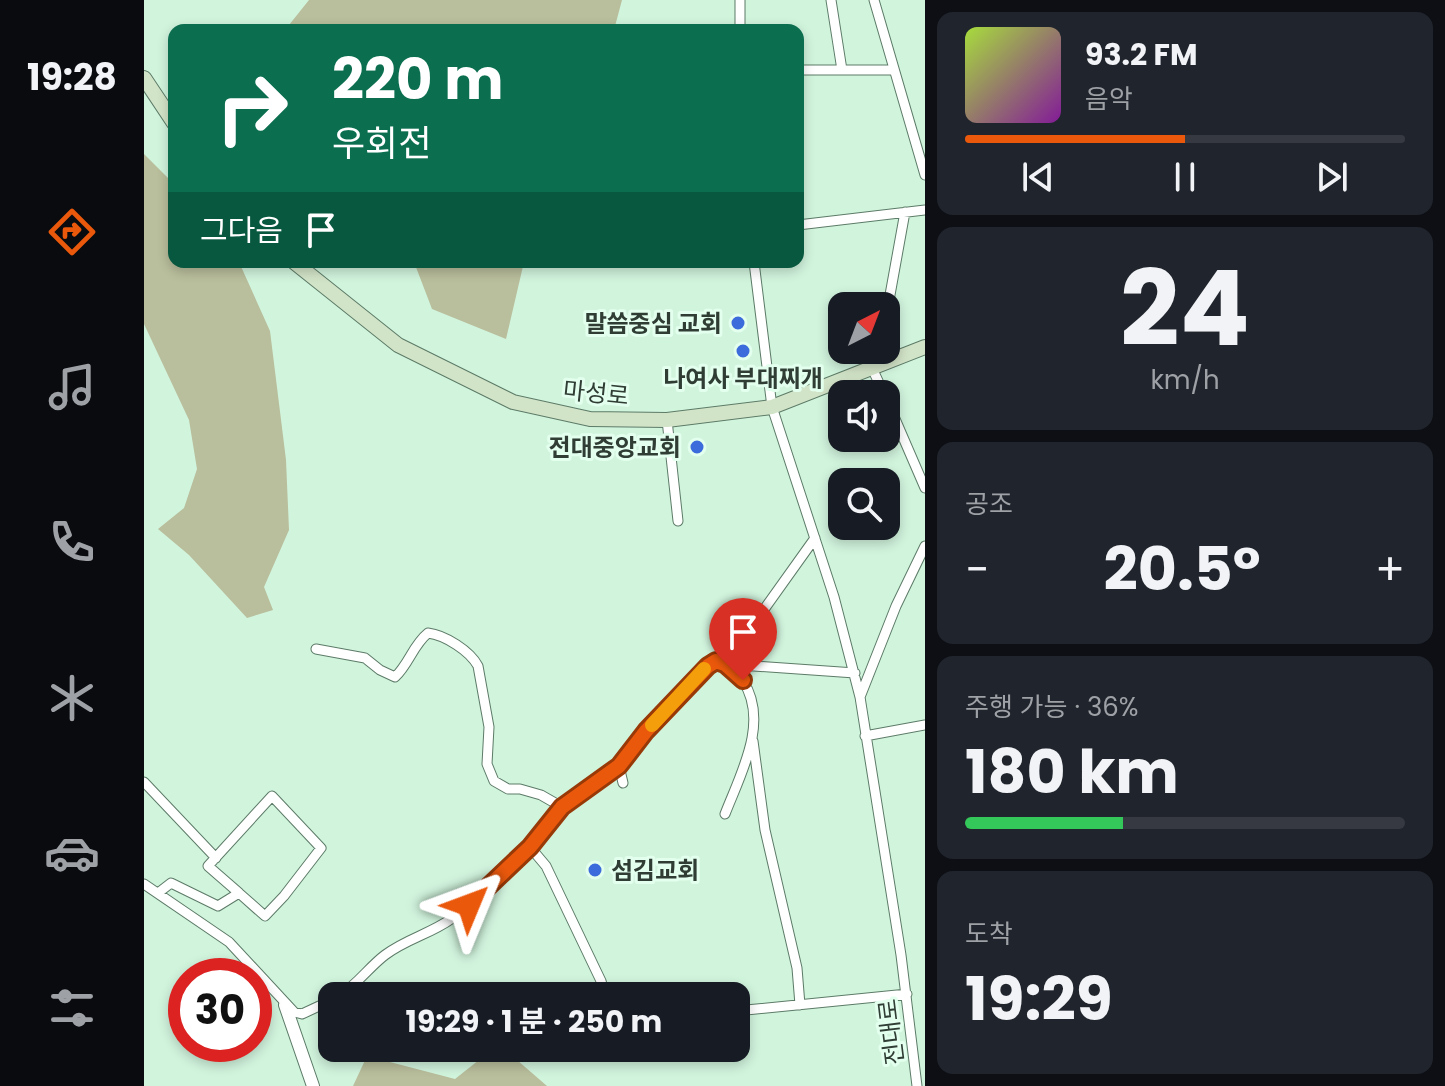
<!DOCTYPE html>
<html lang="ko">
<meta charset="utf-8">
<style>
:root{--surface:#171b24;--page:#20242c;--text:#f1f3f6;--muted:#9ea1a6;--line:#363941;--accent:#ea580c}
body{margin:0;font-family:Poppins,"Noto Sans KR",sans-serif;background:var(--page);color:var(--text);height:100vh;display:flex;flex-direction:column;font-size:30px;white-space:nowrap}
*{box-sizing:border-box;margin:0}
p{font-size:26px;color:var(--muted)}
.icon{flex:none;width:44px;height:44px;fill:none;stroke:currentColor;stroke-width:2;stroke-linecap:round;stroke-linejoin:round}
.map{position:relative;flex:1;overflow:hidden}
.side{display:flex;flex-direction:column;gap:12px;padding:12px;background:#0d0f14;width:520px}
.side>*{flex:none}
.hud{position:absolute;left:24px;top:24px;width:636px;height:244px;border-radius:16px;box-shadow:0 4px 12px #0003;background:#0b6e4f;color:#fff;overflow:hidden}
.needle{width:52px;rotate:42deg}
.fabs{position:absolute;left:684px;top:292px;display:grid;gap:16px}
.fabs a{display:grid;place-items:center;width:72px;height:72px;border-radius:16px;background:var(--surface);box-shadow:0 4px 12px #0003;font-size:40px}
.speed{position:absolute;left:24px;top:958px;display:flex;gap:16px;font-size:40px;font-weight:700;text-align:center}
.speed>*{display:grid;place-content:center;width:104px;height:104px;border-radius:50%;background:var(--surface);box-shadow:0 4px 12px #0003;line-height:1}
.speed .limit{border:12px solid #d22;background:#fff;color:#111}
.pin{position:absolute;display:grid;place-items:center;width:68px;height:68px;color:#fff;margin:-82px -34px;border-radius:50% 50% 50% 0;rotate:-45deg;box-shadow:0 0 8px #0007}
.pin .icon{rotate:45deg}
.me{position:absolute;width:88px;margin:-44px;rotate:46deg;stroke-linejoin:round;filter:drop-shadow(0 0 6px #0008)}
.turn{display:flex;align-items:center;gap:28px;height:168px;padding:0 32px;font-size:36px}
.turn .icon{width:104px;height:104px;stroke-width:2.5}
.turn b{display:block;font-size:56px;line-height:68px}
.then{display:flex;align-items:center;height:76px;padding:0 32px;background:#0003;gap:16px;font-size:30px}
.big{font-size:60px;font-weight:700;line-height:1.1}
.side .widget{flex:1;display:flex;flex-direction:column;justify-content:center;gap:12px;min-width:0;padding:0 28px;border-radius:16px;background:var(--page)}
.side .dial{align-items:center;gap:0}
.dial b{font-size:104px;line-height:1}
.song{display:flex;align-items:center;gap:24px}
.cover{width:96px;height:96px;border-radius:12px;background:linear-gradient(135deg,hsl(80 70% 55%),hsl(290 70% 35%))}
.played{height:8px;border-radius:4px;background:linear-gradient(90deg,var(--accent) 50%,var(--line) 50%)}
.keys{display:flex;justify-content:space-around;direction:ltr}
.heat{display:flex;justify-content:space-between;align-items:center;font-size:44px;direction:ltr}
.charge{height:12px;border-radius:6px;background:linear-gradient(90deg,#34c759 36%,var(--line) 0)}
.trip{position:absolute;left:174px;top:982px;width:432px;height:80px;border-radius:16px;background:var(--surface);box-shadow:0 4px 12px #0003;font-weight:700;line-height:80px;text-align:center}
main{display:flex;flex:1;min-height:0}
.tabs{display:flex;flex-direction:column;width:144px;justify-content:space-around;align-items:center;background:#090b0e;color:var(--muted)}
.tabs .icon{width:56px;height:56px}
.tabs .selected{color:var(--accent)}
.tabs b{font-size:36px;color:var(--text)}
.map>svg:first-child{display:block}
.green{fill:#b9be9c}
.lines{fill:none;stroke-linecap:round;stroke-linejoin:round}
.minor-casing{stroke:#5c7b67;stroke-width:11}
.tertiary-casing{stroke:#5c7b67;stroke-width:14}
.secondary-casing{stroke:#5c7b67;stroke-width:16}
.minor{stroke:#fff;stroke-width:9}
.tertiary{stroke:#fff;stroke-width:12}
.secondary{stroke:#d2e4c8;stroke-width:14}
.route-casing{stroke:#983908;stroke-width:20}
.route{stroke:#ea580c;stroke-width:14}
.slow{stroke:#f59e0b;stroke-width:14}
.poi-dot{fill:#3c6bdb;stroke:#e3ffed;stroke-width:3}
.labels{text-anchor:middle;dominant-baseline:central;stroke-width:6;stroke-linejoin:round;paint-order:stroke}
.poi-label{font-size:24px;font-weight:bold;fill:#2f3d35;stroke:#e3ffed;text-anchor:end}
.street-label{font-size:24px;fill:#2f3d35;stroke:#e3ffed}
</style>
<main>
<nav class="tabs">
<b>19:28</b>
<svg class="icon selected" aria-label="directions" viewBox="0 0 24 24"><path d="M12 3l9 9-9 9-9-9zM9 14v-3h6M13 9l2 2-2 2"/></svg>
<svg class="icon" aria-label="music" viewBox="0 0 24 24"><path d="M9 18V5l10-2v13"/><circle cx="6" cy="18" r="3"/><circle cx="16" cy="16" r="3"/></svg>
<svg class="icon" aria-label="phone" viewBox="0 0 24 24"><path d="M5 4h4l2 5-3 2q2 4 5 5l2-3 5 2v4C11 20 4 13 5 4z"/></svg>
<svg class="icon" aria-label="climate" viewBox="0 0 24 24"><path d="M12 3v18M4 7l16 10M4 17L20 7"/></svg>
<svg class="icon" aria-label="car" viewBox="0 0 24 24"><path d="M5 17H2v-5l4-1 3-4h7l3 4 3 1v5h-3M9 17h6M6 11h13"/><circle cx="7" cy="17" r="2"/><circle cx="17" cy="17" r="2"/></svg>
<svg class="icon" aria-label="filters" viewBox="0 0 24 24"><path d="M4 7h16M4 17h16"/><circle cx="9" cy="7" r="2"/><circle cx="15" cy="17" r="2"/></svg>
</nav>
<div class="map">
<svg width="781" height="1086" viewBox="0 0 781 1086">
<rect width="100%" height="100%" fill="#d1f4dd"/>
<path class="green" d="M 165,0 L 478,0 L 470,30 L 141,30 Z
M 0,154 L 30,184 L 30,262 L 95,262 L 126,331 L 142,460 L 145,530 L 120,587 L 129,610 L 103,618 L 45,555 L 14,529 L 40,508 L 53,469 L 45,420 L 0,324 Z
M 270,262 L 380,262 L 362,339 L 288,309 Z
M 350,1048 L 359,1048 L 403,1086 L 209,1086 L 223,1056 L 311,1079 Z"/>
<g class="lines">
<g class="minor-casing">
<path id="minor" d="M 687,0 L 698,70
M 730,0 L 781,175
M 596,30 L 596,0
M 654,70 L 750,70
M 654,225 L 781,210
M 610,262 L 628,407 L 690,597 L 716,697 L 757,955 L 773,1086
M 742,317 L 761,212
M 733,366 L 736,350
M 728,368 L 740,394
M 742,398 L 781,488
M 523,420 L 534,521
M 172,649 L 221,658 L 236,670 L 251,677 C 265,664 269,645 284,633 C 301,635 326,651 334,666 L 345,727 L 343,764 L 350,781 L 364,789 L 376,789 L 397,795 L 418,807 L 475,766
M 716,697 L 752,606 L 781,546
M 721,736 L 781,725
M 609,741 L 621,830 L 653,968 L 656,1005
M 0,782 L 72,858
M 479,783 L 475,766 C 498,734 539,681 572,661 L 581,664 L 711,673
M 418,807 L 386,847 L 402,866 L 457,981 L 461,996
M 581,814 C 596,775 626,722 599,681 C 595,675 587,669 581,664 L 671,538
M 0,884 L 85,942 L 150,1012 L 158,1014 L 188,1000
M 14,893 L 27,883 L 74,906 L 95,893 L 121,916 L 140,896 L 177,848 L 128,796 L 64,866 L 95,893
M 195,996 C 213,985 225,967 241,955 C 262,939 286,934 307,919 C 336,899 360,870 386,847
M 592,1011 L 763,994"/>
</g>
<g class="tertiary-casing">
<path id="tertiary" d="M 141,1005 L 169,1086"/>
</g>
<g class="secondary-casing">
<path id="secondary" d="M 0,78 L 30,123
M 150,262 L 254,345 L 369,402 L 446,419 L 523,420 L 628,407 L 781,347"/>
</g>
<use href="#minor" class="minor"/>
<use href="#tertiary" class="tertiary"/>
<use href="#secondary" class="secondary"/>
</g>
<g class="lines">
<g class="route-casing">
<path id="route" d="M 325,905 L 386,847 L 418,807 L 475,766 L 502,731 L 564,666 L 572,661 L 581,664 L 599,680"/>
</g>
<use href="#route" class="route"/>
<path class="slow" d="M 508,725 L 560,669"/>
</g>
<g class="poi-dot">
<circle cx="594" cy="323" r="8"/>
<circle cx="599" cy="351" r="8"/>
<circle cx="553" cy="447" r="8"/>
<circle cx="451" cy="870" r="8"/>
</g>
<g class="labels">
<g class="poi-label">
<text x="578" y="323">말씀중심 교회</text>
<text x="599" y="378" text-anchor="middle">나여사 부대찌개</text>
<text x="537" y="447">전대중앙교회</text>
<text x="467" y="870" text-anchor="start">섬김교회</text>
</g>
<g class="street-label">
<text transform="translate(452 393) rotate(6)">마성로</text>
<text transform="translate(747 1032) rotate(-97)">전대로</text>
</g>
</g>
</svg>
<div class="fabs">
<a><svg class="needle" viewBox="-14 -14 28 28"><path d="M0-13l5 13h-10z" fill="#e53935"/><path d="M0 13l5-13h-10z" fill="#9ea1a6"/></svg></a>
<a><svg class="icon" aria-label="sound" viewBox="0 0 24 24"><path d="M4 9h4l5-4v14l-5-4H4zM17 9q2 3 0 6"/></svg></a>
<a><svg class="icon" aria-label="search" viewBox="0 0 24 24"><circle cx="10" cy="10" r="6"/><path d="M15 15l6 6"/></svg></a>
</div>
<div class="speed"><div class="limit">30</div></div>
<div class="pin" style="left:599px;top:680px;background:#d93025"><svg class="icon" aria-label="arrive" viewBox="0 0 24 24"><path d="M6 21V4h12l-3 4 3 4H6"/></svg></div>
<svg class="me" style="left:325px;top:905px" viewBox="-20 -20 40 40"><path d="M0-17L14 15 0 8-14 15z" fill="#ea580c" stroke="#fff" stroke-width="4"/></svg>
<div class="trip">19:29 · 1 분 · 250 m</div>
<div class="hud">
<div class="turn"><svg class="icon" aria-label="right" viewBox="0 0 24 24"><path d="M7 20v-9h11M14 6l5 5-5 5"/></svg><div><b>220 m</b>우회전</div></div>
<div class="then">그다음<svg class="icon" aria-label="arrive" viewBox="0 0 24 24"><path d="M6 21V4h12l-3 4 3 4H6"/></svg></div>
</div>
</div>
<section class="side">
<div class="widget">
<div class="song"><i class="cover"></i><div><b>93.2 FM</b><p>음악</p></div></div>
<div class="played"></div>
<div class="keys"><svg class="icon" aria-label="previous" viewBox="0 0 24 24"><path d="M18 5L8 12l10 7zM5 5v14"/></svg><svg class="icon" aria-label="pause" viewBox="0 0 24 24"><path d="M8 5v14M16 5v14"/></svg><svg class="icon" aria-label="next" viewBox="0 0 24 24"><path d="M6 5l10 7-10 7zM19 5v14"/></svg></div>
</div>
<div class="widget dial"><b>24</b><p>km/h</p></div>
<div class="widget"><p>공조</p>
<div class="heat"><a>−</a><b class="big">20.5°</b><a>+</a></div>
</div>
<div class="widget"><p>주행 가능 · 36%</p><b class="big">180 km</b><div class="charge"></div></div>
<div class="widget"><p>도착</p><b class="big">19:29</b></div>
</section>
</main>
